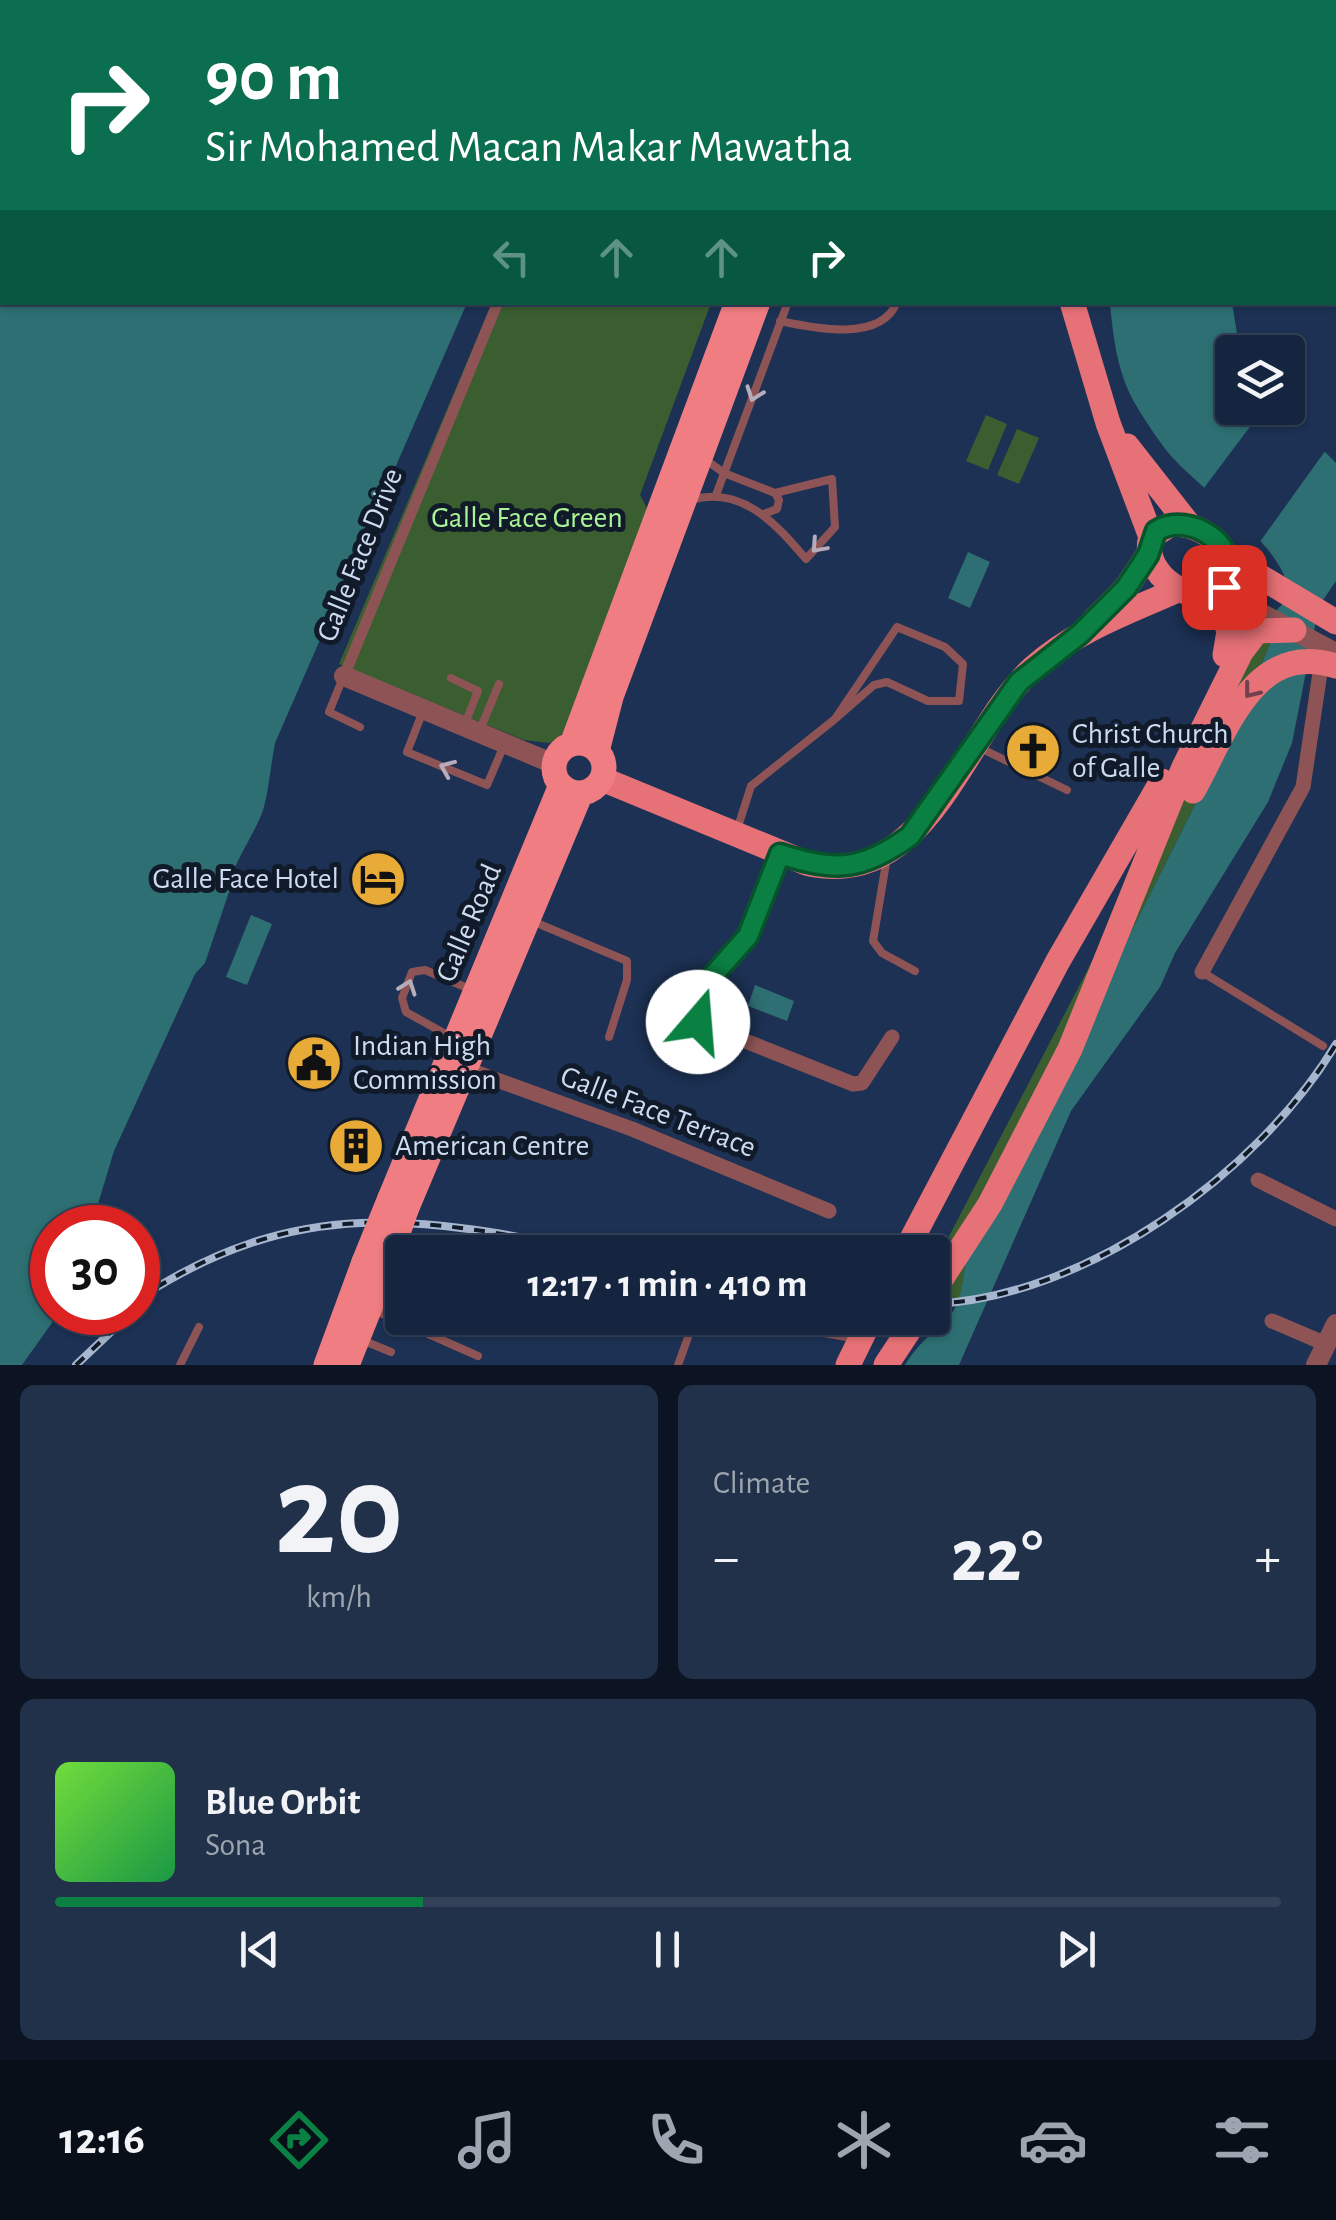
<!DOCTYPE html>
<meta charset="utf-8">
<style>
:root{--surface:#15253f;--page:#22314a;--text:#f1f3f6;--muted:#9da5b0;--line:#344259;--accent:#0b8043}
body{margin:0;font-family:"Alegreya Sans",sans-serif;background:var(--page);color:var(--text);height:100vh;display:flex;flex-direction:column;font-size:38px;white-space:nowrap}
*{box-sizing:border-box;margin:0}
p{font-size:32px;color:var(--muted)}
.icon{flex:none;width:55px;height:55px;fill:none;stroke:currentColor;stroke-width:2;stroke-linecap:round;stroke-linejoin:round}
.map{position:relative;height:1365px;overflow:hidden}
.side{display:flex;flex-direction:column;gap:20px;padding:20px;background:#0c1423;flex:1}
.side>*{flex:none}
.guide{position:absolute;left:0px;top:0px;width:1338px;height:305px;box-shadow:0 2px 8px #0004,0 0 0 2px var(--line);background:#0b6e4f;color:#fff;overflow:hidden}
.fabs{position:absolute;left:1215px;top:335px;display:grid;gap:20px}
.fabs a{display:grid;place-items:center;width:90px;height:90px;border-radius:10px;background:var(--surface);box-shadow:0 2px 8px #0004,0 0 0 2px var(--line);font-size:50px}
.speed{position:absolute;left:30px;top:1205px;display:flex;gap:20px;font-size:50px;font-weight:700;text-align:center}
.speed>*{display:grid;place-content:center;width:130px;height:130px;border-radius:50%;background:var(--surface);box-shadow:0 2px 8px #0004,0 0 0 2px var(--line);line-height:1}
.speed .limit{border:15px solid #d22;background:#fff;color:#111}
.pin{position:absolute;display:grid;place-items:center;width:85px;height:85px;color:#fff;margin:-42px;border-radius:20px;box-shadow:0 5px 15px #0006}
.me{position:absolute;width:110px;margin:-55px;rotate:18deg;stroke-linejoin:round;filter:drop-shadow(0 0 8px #0008)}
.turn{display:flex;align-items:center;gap:35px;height:210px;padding:0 40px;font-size:45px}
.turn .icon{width:130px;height:130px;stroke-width:2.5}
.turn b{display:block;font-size:70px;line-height:85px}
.lanes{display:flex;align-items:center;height:95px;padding:0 40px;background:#0003;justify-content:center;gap:50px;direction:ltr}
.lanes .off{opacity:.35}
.big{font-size:75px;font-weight:700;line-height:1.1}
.side .card{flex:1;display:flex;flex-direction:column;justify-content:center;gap:15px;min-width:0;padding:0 35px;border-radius:15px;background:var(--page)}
.side .dial{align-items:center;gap:0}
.dial b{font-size:130px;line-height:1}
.song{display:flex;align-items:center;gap:30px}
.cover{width:120px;height:120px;border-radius:15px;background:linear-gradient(135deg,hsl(100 70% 55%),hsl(140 70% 35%))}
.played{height:10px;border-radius:5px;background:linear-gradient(90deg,var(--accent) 30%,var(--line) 30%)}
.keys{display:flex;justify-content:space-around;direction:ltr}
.heat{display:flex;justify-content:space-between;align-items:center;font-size:55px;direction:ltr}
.side .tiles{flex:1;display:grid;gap:20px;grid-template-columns:1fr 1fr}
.card:last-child{grid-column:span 2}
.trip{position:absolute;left:385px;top:1235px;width:565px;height:100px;border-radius:10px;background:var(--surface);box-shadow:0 2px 8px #0004,0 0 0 2px var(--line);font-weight:700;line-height:100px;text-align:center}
.dock{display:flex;height:160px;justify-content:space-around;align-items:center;background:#080f19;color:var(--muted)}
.dock .icon{width:70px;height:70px}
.dock .active{color:var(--accent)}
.dock b{font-size:45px;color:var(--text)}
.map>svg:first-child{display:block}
.green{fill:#3a5e30}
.water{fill:#2d6f72}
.pier{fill:#1c3154}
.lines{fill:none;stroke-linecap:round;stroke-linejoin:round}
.service{stroke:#8e5455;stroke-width:8}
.pedestrian{stroke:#8e5455;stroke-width:11}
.minor{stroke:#8e5455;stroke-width:15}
.tertiary{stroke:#8e5455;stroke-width:20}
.primary{stroke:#e67176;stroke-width:25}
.trunk{stroke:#f07d81;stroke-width:25}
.rail-casing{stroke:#a6b6ce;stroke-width:8}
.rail{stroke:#101a29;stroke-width:4;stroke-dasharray:11;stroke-linecap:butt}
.primary-bridge{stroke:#e67176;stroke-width:25}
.trunk-bridge{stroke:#f07d81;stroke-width:25}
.oneway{stroke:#b7acba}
.oneway2{stroke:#70414c}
.route-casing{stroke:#07532c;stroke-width:25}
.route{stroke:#0b8043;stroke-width:18}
.labels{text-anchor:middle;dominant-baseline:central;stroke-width:10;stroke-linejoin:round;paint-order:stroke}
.park-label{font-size:30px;fill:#aaf397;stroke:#101a29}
.street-label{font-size:30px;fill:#cddbf1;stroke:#101a29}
.poi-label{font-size:30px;fill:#cddbf1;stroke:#101a29;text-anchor:start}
</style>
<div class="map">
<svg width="1336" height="1365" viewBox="0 0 1336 1365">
<rect width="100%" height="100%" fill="#1c3154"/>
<path class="green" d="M 492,303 L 711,303 L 640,495 L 649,512 L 567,730 L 550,743 L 524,740 L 339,664 Z
M 986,415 L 1007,424 L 988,470 L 966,461 Z
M 1017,429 L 1039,438 L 1019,484 L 997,475 Z
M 1272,615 L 1280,620 L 1241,713 L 965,1263 L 963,1298 L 933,1298 L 932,1269 Z"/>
<path class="water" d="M 0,0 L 597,0 L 2,2 L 2,302 L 467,303 L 275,743 C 271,764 269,787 264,807 C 257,832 229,867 230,889 L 205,963 L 195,974 L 114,1151 L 91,1227 L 52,1228 L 52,1312 L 59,1313 L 22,1365 L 0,1365 Z
M 1110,303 L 1232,303 L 1240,352 L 1232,352 L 1232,408 L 1282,408 L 1336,463 L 1336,581 L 1319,606 L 1292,743 L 1268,802 L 1175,953 L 1160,987 L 1071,1111 L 959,1365 L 905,1365 C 935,1317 960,1333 965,1263 L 1241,713 L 1280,620 L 1272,615 L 1288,598 C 1295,554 1201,490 1173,458 C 1161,445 1142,416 1133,400 C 1117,370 1113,336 1110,303 Z
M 968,552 L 990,562 L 970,608 L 948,598 Z
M 251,915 L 272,924 L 247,985 L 226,977 Z
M 755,985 L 794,1001 L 787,1021 L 748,1006 Z"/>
<path class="pier" d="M 1288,406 L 1328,447 L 1259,543 L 1204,488 L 1264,408 Z"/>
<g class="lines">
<path class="service" d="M 780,321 C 813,328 881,343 897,302
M 706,460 L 724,473 L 775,493 L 779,500 L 777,509 L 766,513
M 716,495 L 788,302
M 691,500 C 742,485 776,524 806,559 L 835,527 L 832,479 L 775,493
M 451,678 L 478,691 L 464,726
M 342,680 L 329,712 L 360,727
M 423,711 L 407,752 L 487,785 L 505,743
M 479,732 L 499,684
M 978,747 L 1067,790
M 737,830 L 751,786 L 835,719 L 897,627 L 945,647 L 963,664 L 959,701 L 928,701 L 887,682 L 874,685 L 835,719
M 887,857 L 873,941 L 882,953 L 915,971
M 532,921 L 627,961 L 627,980 L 609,1037
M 1202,972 L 1323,1046
M 451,1037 L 406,1012 L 402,998 L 412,972 L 425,970 L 472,990
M 374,1310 L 478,1356
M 742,1318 L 857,1339
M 362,1340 L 391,1352
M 180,1365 L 199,1327
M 678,1365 L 695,1318"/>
<path class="pedestrian" d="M 621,2 L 622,0
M 344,676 L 498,302"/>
<path class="minor" d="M 780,853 L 748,936 L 709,980 L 698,1022 L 853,1084 L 862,1083 L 892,1037
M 1202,972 L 1303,787 L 1322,659
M 464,1068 L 632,1129 L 829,1211
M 1258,1180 L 1336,1219
M 1272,1321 L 1326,1344"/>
<path class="tertiary" d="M 1239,593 L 1253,609 L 1336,653
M 344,676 L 554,764
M 1316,1365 L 1336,1324"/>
<path class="primary" d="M 1106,2 L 1108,0
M 1072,302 L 1108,423 L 1151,537
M 1127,446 L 1189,525
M 1171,524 C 1199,524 1226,540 1231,570 C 1218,623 1137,581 1151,537 Z
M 1229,558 L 1336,622
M 1215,594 L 1229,631 L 1225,655
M 1094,620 L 1126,588 L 1148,555
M 1241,652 L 1257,631 L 1294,630
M 602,779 L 806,863 C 929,892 962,733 1033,668 C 1074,631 1130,611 1180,589
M 905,1252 L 1058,961 L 1162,781
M 932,1293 L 990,1204 L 1070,1049 L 1184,767 L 1241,652 L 1243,610 L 1224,587
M 848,1365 L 871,1318
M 886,1365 L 917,1318"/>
<path class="trunk" d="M 832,2 L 833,0
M 852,2 L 852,0
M554 768a25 25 0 1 1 50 0a25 25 0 1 1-50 0Z
M 572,744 L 737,302
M 597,751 L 611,697 L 758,302
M 390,1198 L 561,785
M 406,1210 L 581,793
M 326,1365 L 364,1262
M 347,1365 L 387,1265"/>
<g class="rail-casing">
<path id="rail" d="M 138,1299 C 297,1195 420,1216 597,1252
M 932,1304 C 1085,1298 1259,1173 1336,1044
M 76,1365 L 132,1312"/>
</g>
<use href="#rail" class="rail"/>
<path class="primary-bridge" d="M 1193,791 C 1226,732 1253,640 1336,666"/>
<path class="trunk-bridge" d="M 364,1262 L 390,1198
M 387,1265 L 406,1210"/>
</g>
<defs><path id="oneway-chevron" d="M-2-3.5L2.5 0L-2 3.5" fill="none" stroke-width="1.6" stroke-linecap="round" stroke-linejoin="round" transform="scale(2.5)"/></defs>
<g class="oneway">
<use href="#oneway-chevron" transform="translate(754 394) rotate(110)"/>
<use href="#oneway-chevron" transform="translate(818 546) rotate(132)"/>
<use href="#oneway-chevron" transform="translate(447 768) rotate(-157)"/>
<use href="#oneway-chevron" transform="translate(408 987) rotate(-70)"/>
</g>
<use class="oneway2" href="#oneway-chevron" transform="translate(1251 691) rotate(128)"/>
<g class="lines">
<g class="route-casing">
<path id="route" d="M 698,1022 L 709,980 L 748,936 L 780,854 C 835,872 862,871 910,836 L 1019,682 L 1080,634 L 1126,588 L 1148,555 L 1156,531 C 1190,509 1247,549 1224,587"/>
</g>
<use href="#route" class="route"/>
</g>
<defs>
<g id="church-disc" transform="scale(2.875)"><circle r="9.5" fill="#e8ab37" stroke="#101a29"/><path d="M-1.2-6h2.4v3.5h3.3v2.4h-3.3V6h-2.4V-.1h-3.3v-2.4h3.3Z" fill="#111"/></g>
<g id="hotel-disc" transform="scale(2.875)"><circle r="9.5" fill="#e8ab37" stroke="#101a29"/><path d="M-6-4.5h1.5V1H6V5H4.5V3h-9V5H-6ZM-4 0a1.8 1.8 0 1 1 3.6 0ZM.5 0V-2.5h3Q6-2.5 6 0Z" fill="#111"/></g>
<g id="civic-disc" transform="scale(2.875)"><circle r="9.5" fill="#e8ab37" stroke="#101a29"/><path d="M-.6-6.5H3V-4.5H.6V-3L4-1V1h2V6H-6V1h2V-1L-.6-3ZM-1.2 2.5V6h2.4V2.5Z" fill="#111"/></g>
<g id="building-disc" transform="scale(2.875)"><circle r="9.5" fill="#e8ab37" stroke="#101a29"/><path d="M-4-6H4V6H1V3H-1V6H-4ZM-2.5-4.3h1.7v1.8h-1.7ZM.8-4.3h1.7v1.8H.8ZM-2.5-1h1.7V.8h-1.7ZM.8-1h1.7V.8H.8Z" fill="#111"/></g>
</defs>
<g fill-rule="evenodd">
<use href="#church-disc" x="1033" y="751"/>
<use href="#hotel-disc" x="378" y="879"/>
<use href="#civic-disc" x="314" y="1063"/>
<use href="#building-disc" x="356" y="1146"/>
</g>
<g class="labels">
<g class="park-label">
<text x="527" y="518">Galle Face Green</text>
</g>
<g class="street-label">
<text transform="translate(360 555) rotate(-68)">Galle Face Drive</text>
<text transform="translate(469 923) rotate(-67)">Galle Road</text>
<text transform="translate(658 1112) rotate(21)">Galle Face Terrace</text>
</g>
<g class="poi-label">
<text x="1072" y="734">Christ Church<tspan x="1072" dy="34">of Galle</tspan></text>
<text x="339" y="879" text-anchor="end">Galle Face Hotel</text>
<text x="353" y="1046">Indian High<tspan x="353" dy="34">Commission</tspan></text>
<text x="395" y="1146">American Centre</text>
</g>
</g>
</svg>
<div class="fabs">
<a><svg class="icon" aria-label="layers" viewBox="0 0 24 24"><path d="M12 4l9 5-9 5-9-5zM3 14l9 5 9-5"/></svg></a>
</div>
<div class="speed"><div class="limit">30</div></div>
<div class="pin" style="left:1224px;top:587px;background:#d93025"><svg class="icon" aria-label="arrive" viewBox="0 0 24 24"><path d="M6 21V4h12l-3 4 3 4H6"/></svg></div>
<svg class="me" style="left:698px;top:1022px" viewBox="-20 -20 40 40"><circle r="19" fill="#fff"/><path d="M0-13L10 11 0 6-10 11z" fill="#0b8043"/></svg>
<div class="trip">12:17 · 1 min · 410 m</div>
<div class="guide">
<div class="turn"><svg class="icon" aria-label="right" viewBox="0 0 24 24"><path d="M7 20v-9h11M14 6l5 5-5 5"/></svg><div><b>90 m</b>Sir Mohamed Macan Makar Mawatha</div></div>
<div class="lanes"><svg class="icon off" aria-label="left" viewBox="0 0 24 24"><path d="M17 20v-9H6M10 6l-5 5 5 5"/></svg><svg class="icon off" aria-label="ahead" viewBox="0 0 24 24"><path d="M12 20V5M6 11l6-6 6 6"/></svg><svg class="icon off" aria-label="ahead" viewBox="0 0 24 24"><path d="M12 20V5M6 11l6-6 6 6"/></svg><svg class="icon" aria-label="right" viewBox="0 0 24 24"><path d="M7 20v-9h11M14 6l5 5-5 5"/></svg></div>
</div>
</div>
<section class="side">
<div class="tiles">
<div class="card dial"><b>20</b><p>km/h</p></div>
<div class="card"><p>Climate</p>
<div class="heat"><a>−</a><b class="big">22°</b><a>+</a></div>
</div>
<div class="card">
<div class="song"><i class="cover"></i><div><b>Blue Orbit</b><p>Sona</p></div></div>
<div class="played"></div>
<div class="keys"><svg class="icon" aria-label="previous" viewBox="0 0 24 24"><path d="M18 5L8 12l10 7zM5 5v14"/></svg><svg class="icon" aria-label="pause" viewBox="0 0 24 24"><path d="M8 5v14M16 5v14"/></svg><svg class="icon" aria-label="next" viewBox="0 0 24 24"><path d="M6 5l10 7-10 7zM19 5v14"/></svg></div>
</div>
</div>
</section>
<nav class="dock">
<b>12:16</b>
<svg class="icon active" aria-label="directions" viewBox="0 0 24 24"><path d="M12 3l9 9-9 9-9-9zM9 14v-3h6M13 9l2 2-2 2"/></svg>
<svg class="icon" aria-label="music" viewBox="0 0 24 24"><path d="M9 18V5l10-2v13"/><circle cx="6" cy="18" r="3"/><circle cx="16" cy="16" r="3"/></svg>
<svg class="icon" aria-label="phone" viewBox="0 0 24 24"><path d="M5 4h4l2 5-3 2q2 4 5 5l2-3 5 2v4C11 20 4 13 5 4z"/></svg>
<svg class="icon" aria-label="climate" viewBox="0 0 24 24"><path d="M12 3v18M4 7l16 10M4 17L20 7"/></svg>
<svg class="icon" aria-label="car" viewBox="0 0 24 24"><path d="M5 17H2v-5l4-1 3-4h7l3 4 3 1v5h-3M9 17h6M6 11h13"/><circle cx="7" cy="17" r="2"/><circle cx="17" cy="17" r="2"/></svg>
<svg class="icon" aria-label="filters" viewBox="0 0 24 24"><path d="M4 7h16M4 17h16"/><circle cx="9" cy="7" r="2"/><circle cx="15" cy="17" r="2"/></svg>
</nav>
